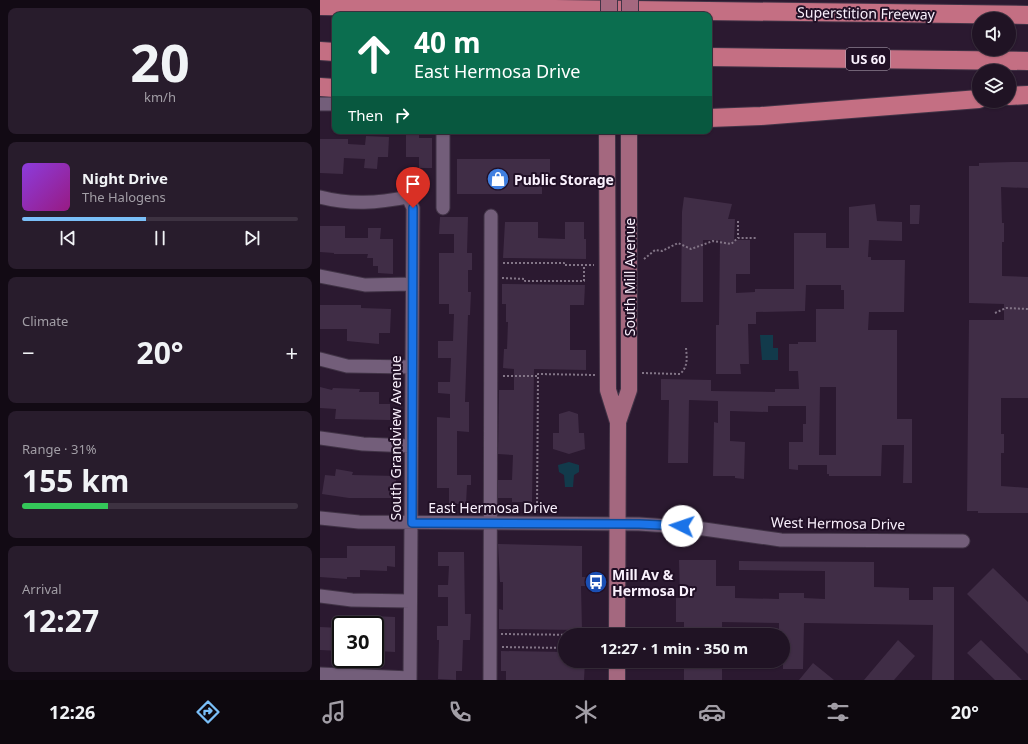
<!DOCTYPE html>
<meta charset="utf-8">
<style>
:root{--surface:#201324;--page:#281c2c;--text:#f1f3f6;--muted:#a29ea6;--line:#3d3241;--accent:#7abff8}
body{margin:0;font-family:"Noto Sans",sans-serif;background:var(--page);color:var(--text);height:100vh;display:flex;flex-direction:column;font-size:15px;white-space:nowrap}
*{box-sizing:border-box;margin:0}
p{font-size:13px;color:var(--muted)}
.icon{flex:none;width:22px;height:22px;fill:none;stroke:currentColor;stroke-width:2;stroke-linecap:round;stroke-linejoin:round}
.map{position:relative;flex:1;overflow:hidden}
.panel{display:flex;flex-direction:column;gap:8px;padding:8px;background:#120a14;width:320px}
.panel>*{flex:none}
.hud{position:absolute;left:12px;top:12px;width:380px;height:122px;border-radius:8px;box-shadow:0 1px 3px #0004,0 0 0 1px var(--line);background:#0b6e4f;color:#fff;overflow:hidden}
.buttons{position:absolute;left:652px;top:12px;display:grid;gap:8px}
.buttons a{display:grid;place-items:center;width:44px;height:44px;border-radius:50%;background:var(--surface);box-shadow:0 1px 3px #0004,0 0 0 1px var(--line);font-size:20px}
.speed{position:absolute;left:12px;top:616px;display:flex;gap:8px;font-size:20px;font-weight:700;text-align:center}
.speed>*{display:grid;place-content:center;width:52px;height:52px;border-radius:50%;background:var(--surface);box-shadow:0 1px 3px #0004,0 0 0 1px var(--line);line-height:1}
.speed .limit{border:2px solid #111;border-radius:6px;background:#fff;color:#111}
.pin{position:absolute;display:grid;place-items:center;width:34px;height:34px;color:#fff;margin:-41px -17px;border-radius:50% 50% 50% 0;rotate:-45deg;box-shadow:0 0 4px #0007}
.pin .icon{rotate:45deg}
.me{position:absolute;width:44px;margin:-22px;rotate:274deg;stroke-linejoin:round;filter:drop-shadow(0 0 3px #0008)}
.turn{display:flex;align-items:center;gap:14px;height:84px;padding:0 16px;font-size:18px}
.turn .icon{width:52px;height:52px;stroke-width:2.5}
.turn b{display:block;font-size:28px;line-height:34px}
.then{display:flex;align-items:center;height:38px;padding:0 16px;background:#0003;gap:8px;font-size:15px}
.big{font-size:30px;font-weight:700;line-height:1.1}
.panel .widget{flex:1;display:flex;flex-direction:column;justify-content:center;gap:6px;min-width:0;padding:0 14px;border-radius:8px;background:var(--page)}
.panel .dial{align-items:center;gap:0}
.dial b{font-size:52px;line-height:1}
.song{display:flex;align-items:center;gap:12px}
.cover{width:48px;height:48px;border-radius:6px;background:linear-gradient(135deg,hsl(270 70% 55%),hsl(310 70% 35%))}
.played{height:4px;border-radius:2px;background:linear-gradient(90deg,var(--accent) 45%,var(--line) 45%)}
.keys{display:flex;justify-content:space-around;direction:ltr}
.heat{display:flex;justify-content:space-between;align-items:center;font-size:22px;direction:ltr}
.charge{height:6px;border-radius:3px;background:linear-gradient(90deg,#34c759 31%,var(--line) 0)}
.trip{position:absolute;left:238px;top:628px;width:232px;height:40px;border-radius:20px;background:var(--surface);box-shadow:0 1px 3px #0004,0 0 0 1px var(--line);font-weight:700;line-height:40px;text-align:center}
.dock{display:flex;height:64px;justify-content:space-around;align-items:center;background:#0d080e;color:var(--muted)}
.dock .icon{width:28px;height:28px}
.dock .selected{color:var(--accent)}
.dock b{font-size:18px;color:var(--text)}
main{display:flex;flex:1;min-height:0}
.map>svg:first-child{display:block}
.water{fill:#123a4b}
.building{fill:#402d46;fill-rule:evenodd}
.lines{fill:none;stroke-linecap:round;stroke-linejoin:round}
.minor-casing{stroke:#413346;stroke-width:15}
.major-casing{stroke:#413346;stroke-width:18}
.highway-casing{stroke:#413346;stroke-width:20}
.path{stroke:#837587;stroke-width:2;stroke-dasharray:2 2;stroke-linecap:butt}
.minor{stroke:#735e7a;stroke-width:13}
.major{stroke:#a4687f;stroke-width:16}
.highway{stroke:#c46f83;stroke-width:18}
.major-bridge-casing{stroke:#413346;stroke-width:18;stroke-linecap:butt}
.major-bridge{stroke:#a4687f;stroke-width:16}
.route-casing{stroke:#114b97;stroke-width:10}
.route{stroke:#1a73e8;stroke-width:7}
.labels{text-anchor:middle;dominant-baseline:central;stroke-width:4;stroke-linejoin:round;paint-order:stroke}
.shield{fill:#211026;stroke:#b9aebc;stroke-width:1}
.shield-label{font-size:13px;font-weight:bold;fill:#faf1fd}
.street-label{font-size:14px;fill:#faf1fd;stroke:#211026}
.poi-label{font-size:14px;font-weight:bold;fill:#faf1fd;stroke:#211026;text-anchor:start}
</style>
<main>
<section class="panel">
<div class="widget dial"><b>20</b><p>km/h</p></div>
<div class="widget">
<div class="song"><i class="cover"></i><div><b>Night Drive</b><p>The Halogens</p></div></div>
<div class="played"></div>
<div class="keys"><svg class="icon" aria-label="previous" viewBox="0 0 24 24"><path d="M18 5L8 12l10 7zM5 5v14"/></svg><svg class="icon" aria-label="pause" viewBox="0 0 24 24"><path d="M8 5v14M16 5v14"/></svg><svg class="icon" aria-label="next" viewBox="0 0 24 24"><path d="M6 5l10 7-10 7zM19 5v14"/></svg></div>
</div>
<div class="widget"><p>Climate</p>
<div class="heat"><a>−</a><b class="big">20°</b><a>+</a></div>
</div>
<div class="widget"><p>Range · 31%</p><b class="big">155 km</b><div class="charge"></div></div>
<div class="widget"><p>Arrival</p><b class="big">12:27</b></div>
</section>
<div class="map">
<svg width="708" height="680" viewBox="0 0 708 680">
<rect width="100%" height="100%" fill="#2b1930"/>
<path class="water" d="M 440,335 L 453,335 L 453,348 L 458,348 L 458,360 L 442,360 Z
M 249,462 L 259,465 L 259,472 L 254,475 L 253,487 L 245,487 L 244,475 L 239,472 L 238,465 Z"/>
<path class="building" d="M 86,133 L 99,133 L 99,138 L 112,138 L 112,168 L 99,168 L 99,157 L 86,157 Z
M 46,136 L 69,137 L 68,157 L 58,157 L 57,169 L 44,168 L 45,159 L 24,158 L 23,174 L 0,173 L 0,139 L 28,139 L 28,144 L 45,145 Z
M 137,159 L 230,159 L 230,174 L 222,174 L 222,194 L 137,194 Z
M 692,162 L 708,162 L 708,188 L 681,187 L 682,223 L 684,223 L 684,242 L 682,242 L 682,276 L 708,277 L 708,398 L 681,398 L 681,434 L 684,434 L 684,453 L 681,453 L 681,486 L 708,488 L 708,513 L 658,513 L 658,511 L 647,511 L 649,320 L 684,320 L 684,304 L 649,303 L 649,166 L 659,166 L 659,163 Z
M 364,197 L 412,204 L 408,219 L 415,219 L 414,240 L 430,240 L 430,274 L 416,274 L 416,293 L 435,292 L 435,289 L 474,289 L 474,233 L 506,233 L 506,248 L 529,248 L 529,207 L 555,204 L 557,221 L 582,222 L 582,241 L 549,240 L 548,257 L 551,257 L 551,260 L 585,260 L 584,312 L 549,312 L 548,330 L 577,330 L 577,419 L 592,419 L 592,483 L 583,483 L 584,445 L 562,445 L 561,476 L 509,476 L 509,474 L 507,474 L 507,465 L 478,465 L 478,470 L 469,469 L 469,442 L 483,442 L 483,424 L 486,424 L 486,406 L 448,406 L 448,412 L 410,411 L 410,441 L 425,442 L 424,479 L 415,478 L 415,476 L 393,476 L 394,422 L 398,423 L 398,401 L 369,400 L 368,463 L 348,463 L 349,400 L 341,400 L 341,379 L 391,380 L 391,391 L 455,392 L 455,389 L 479,389 L 478,371 L 469,371 L 469,344 L 478,344 L 478,342 L 496,342 L 496,309 L 524,309 L 524,290 L 521,290 L 521,285 L 486,285 L 485,311 L 436,312 L 436,324 L 428,324 L 429,364 L 420,364 L 421,374 L 396,374 L 396,325 L 399,325 L 400,240 L 383,240 L 383,302 L 361,302 L 362,212 ZM 500,387 L 516,387 L 516,455 L 499,455 Z
M 590,205 L 600,205 L 599,224 L 590,224 Z
M 120,217 L 148,217 L 147,253 L 152,253 L 152,270 L 148,270 L 148,292 L 151,292 L 150,315 L 148,315 L 145,402 L 149,402 L 149,432 L 137,431 L 137,475 L 151,475 L 151,485 L 147,485 L 146,504 L 129,504 L 129,488 L 117,488 L 117,417 L 130,418 L 130,394 L 118,393 L 118,382 L 130,382 L 131,358 L 118,358 L 118,341 L 133,341 L 134,314 L 129,314 L 129,304 L 119,304 L 119,253 L 134,253 L 134,234 L 119,234 Z
M 185,222 L 218,222 L 218,238 L 245,239 L 245,222 L 264,222 L 264,239 L 266,239 L 266,259 L 183,258 Z
M 0,226 L 25,226 L 25,238 L 48,238 L 48,228 L 61,228 L 60,239 L 73,239 L 73,274 L 58,273 L 58,266 L 53,266 L 53,258 L 47,258 L 48,254 L 14,254 L 14,253 L 0,252 Z
M 182,284 L 265,285 L 264,305 L 250,305 L 250,350 L 266,350 L 266,370 L 214,369 L 212,502 L 192,502 L 192,498 L 178,498 L 178,480 L 192,480 L 193,455 L 178,454 L 179,390 L 194,390 L 194,369 L 183,368 L 184,349 L 187,349 L 188,322 L 186,322 L 186,304 L 182,304 Z
M 0,305 L 41,305 L 41,308 L 71,309 L 70,333 L 59,333 L 59,344 L 27,341 L 27,329 L 0,329 Z
M 0,387 L 12,390 L 13,388 L 40,389 L 39,392 L 59,392 L 59,404 L 70,404 L 70,420 L 15,419 L 16,409 L 0,408 Z
M 249,411 L 258,414 L 259,433 L 264,433 L 265,449 L 249,454 L 233,449 L 233,433 L 239,433 L 239,414 Z
M 16,469 L 33,472 L 32,475 L 76,476 L 76,498 L 29,498 L 2,494 L 5,475 L 15,476 Z
M 178,544 L 262,546 L 262,577 L 278,577 L 278,586 L 261,586 L 262,630 L 179,629 L 179,609 L 183,610 L 183,582 L 180,582 Z
M 27,546 L 75,546 L 75,567 L 67,566 L 67,571 L 40,570 L 40,577 L 27,577 L 27,579 L 0,577 L 0,558 L 27,558 Z
M 118,552 L 144,552 L 145,614 L 151,614 L 150,640 L 143,640 L 142,671 L 136,671 L 136,680 L 118,679 L 119,640 L 117,640 L 117,626 L 128,626 L 128,597 L 118,597 L 118,585 L 128,585 L 129,566 L 118,566 Z
M 359,560 L 396,560 L 396,586 L 415,586 L 415,598 L 459,599 L 459,593 L 484,593 L 484,598 L 505,599 L 505,571 L 419,570 L 419,561 L 554,562 L 554,587 L 589,588 L 589,600 L 613,600 L 613,587 L 634,587 L 634,680 L 612,680 L 613,625 L 484,623 L 483,669 L 463,669 L 463,635 L 459,635 L 459,623 L 402,622 L 402,635 L 364,635 L 364,622 L 356,622 L 356,598 L 360,598 Z
M 673,568 L 708,602 L 708,654 L 647,594 Z
M 53,616 L 75,617 L 75,652 L 58,651 L 58,636 L 55,636 Z
M 0,627 L 21,628 L 21,651 L 0,650 Z
M 578,640 L 595,656 L 574,680 L 544,680 Z
M 661,640 L 702,680 L 675,680 L 647,653 Z
M 181,651 L 245,652 L 245,661 L 265,661 L 264,680 L 186,680 L 186,671 L 181,671 Z
M 364,661 L 402,661 L 402,680 L 364,680 Z
M 493,663 L 514,680 L 479,680 Z"/>
<g class="lines">
<g class="minor-casing">
<path id="minor" d="M 0,104 L 15,104
M 123,131 L 123,208
M 0,197 C 30,205 58,203 88,197 L 93,208 L 90,680
M 0,276 L 45,285 L 92,284
M 0,359 L 27,366 L 91,367
M 0,438 L 43,444 L 91,446
M 0,518 L 39,522 L 319,524 L 377,528 L 461,540 L 643,541
M 0,596 L 32,600 L 90,601
M 0,674 L 90,678
M 170,680 L 171,216"/>
</g>
<g class="major-casing">
<path id="major" d="M 287,131 L 288,390 L 298,422
M 297,635 L 298,422 L 309,390 L 309,131
M 297,680 L 297,661"/>
</g>
<g class="highway-casing">
<path id="highway" d="M 0,6 L 708,15
M 0,51 L 15,52
M 389,57 L 708,61
M 0,87 L 15,88
M 689,96 L 708,95
M 389,118 L 441,116 L 659,99"/>
</g>
<path class="path" d="M 418,221 L 418,238
M 324,259 L 335,250 L 342,251 L 358,243 L 371,249 L 393,241 L 411,244 L 418,238 L 436,238
M 183,263 L 244,263 L 244,265 L 274,265
M 182,278 L 205,279 L 205,281 L 264,281 L 264,265
M 675,313 L 686,308 L 708,309
M 322,373 L 360,374 C 368,367 367,358 366,348
M 183,376 L 218,376
M 217,511 L 218,374 L 275,375
M 181,634 L 262,635
M 182,647 L 245,648"/>
<use href="#minor" class="minor"/>
<use href="#major" class="major"/>
<use href="#highway" class="highway"/>
<g class="major-bridge-casing">
<path id="major-bridge" d="M 289,15 L 289,0
M 310,15 L 310,0"/>
</g>
<use href="#major-bridge" class="major-bridge"/>
</g>
<g class="lines">
<g class="route-casing">
<path id="route" d="M 93,208 L 92,523 L 319,524 L 362,526"/>
</g>
<use href="#route" class="route"/>
</g>
<defs>
<g id="shop-disc" transform="scale(1.15)"><circle r="9.5" fill="#3f7fe0" stroke="#211026"/><path d="M-5-2.5h2.3a2.7 3.5 0 0 1 5.4 0H5L5.5 6h-11ZM-1.5-2.5h3a1.5 2.3 0 0 0-3 0Z" fill="#fff"/></g>
<g id="bus-disc" transform="scale(1.15)"><circle r="9.5" fill="#1a4fb4" stroke="#211026"/><path d="M-5-6H5V4H4V6H2V4H-2V6H-4V4H-5ZM-3.5-4V0h7V-4ZM-3.5 1.2v1.5H-2V1.2ZM2 1.2v1.5H3.5V1.2Z" fill="#fff"/></g>
</defs>
<g fill-rule="evenodd">
<use href="#shop-disc" x="178" y="179"/>
<use href="#bus-disc" x="276" y="582"/>
</g>
<g class="labels">
<rect class="shield" x="526" y="48" width="44" height="22" rx="3"/>
<g class="shield-label">
<text x="548" y="59">US 60</text>
</g>
<g class="street-label">
<text transform="translate(546 13) rotate(1)">Superstition Freeway</text>
<text transform="translate(309 277) rotate(-90)">South Mill Avenue</text>
<text transform="translate(75 438) rotate(-90)">South Grandview Avenue</text>
<text x="173" y="507">East Hermosa Drive</text>
<text transform="translate(518 523) rotate(1)">West Hermosa Drive</text>
</g>
<g class="poi-label">
<text x="194" y="179">Public Storage</text>
<text x="292" y="574">Mill Av &amp;<tspan x="292" dy="16">Hermosa Dr</tspan></text>
</g>
</g>
</svg>
<div class="buttons">
<a><svg class="icon" aria-label="sound" viewBox="0 0 24 24"><path d="M4 9h4l5-4v14l-5-4H4zM17 9q2 3 0 6"/></svg></a>
<a><svg class="icon" aria-label="layers" viewBox="0 0 24 24"><path d="M12 4l9 5-9 5-9-5zM3 14l9 5 9-5"/></svg></a>
</div>
<div class="speed"><div class="limit">30</div></div>
<div class="pin" style="left:93px;top:208px;background:#d93025"><svg class="icon" aria-label="arrive" viewBox="0 0 24 24"><path d="M6 21V4h12l-3 4 3 4H6"/></svg></div>
<svg class="me" style="left:362px;top:526px" viewBox="-20 -20 40 40"><circle r="19" fill="#fff"/><path d="M0-13L10 11 0 6-10 11z" fill="#1a73e8"/></svg>
<div class="trip">12:27 · 1 min · 350 m</div>
<div class="hud">
<div class="turn"><svg class="icon" aria-label="ahead" viewBox="0 0 24 24"><path d="M12 20V5M6 11l6-6 6 6"/></svg><div><b>40 m</b>East Hermosa Drive</div></div>
<div class="then">Then<svg class="icon" aria-label="right" viewBox="0 0 24 24"><path d="M7 20v-9h11M14 6l5 5-5 5"/></svg></div>
</div>
</div>
</main>
<nav class="dock">
<b>12:26</b>
<svg class="icon selected" aria-label="directions" viewBox="0 0 24 24"><path d="M12 3l9 9-9 9-9-9zM9 14v-3h6M13 9l2 2-2 2"/></svg>
<svg class="icon" aria-label="music" viewBox="0 0 24 24"><path d="M9 18V5l10-2v13"/><circle cx="6" cy="18" r="3"/><circle cx="16" cy="16" r="3"/></svg>
<svg class="icon" aria-label="phone" viewBox="0 0 24 24"><path d="M5 4h4l2 5-3 2q2 4 5 5l2-3 5 2v4C11 20 4 13 5 4z"/></svg>
<svg class="icon" aria-label="climate" viewBox="0 0 24 24"><path d="M12 3v18M4 7l16 10M4 17L20 7"/></svg>
<svg class="icon" aria-label="car" viewBox="0 0 24 24"><path d="M5 17H2v-5l4-1 3-4h7l3 4 3 1v5h-3M9 17h6M6 11h13"/><circle cx="7" cy="17" r="2"/><circle cx="17" cy="17" r="2"/></svg>
<svg class="icon" aria-label="filters" viewBox="0 0 24 24"><path d="M4 7h16M4 17h16"/><circle cx="9" cy="7" r="2"/><circle cx="15" cy="17" r="2"/></svg>
<b>20°</b>
</nav>
